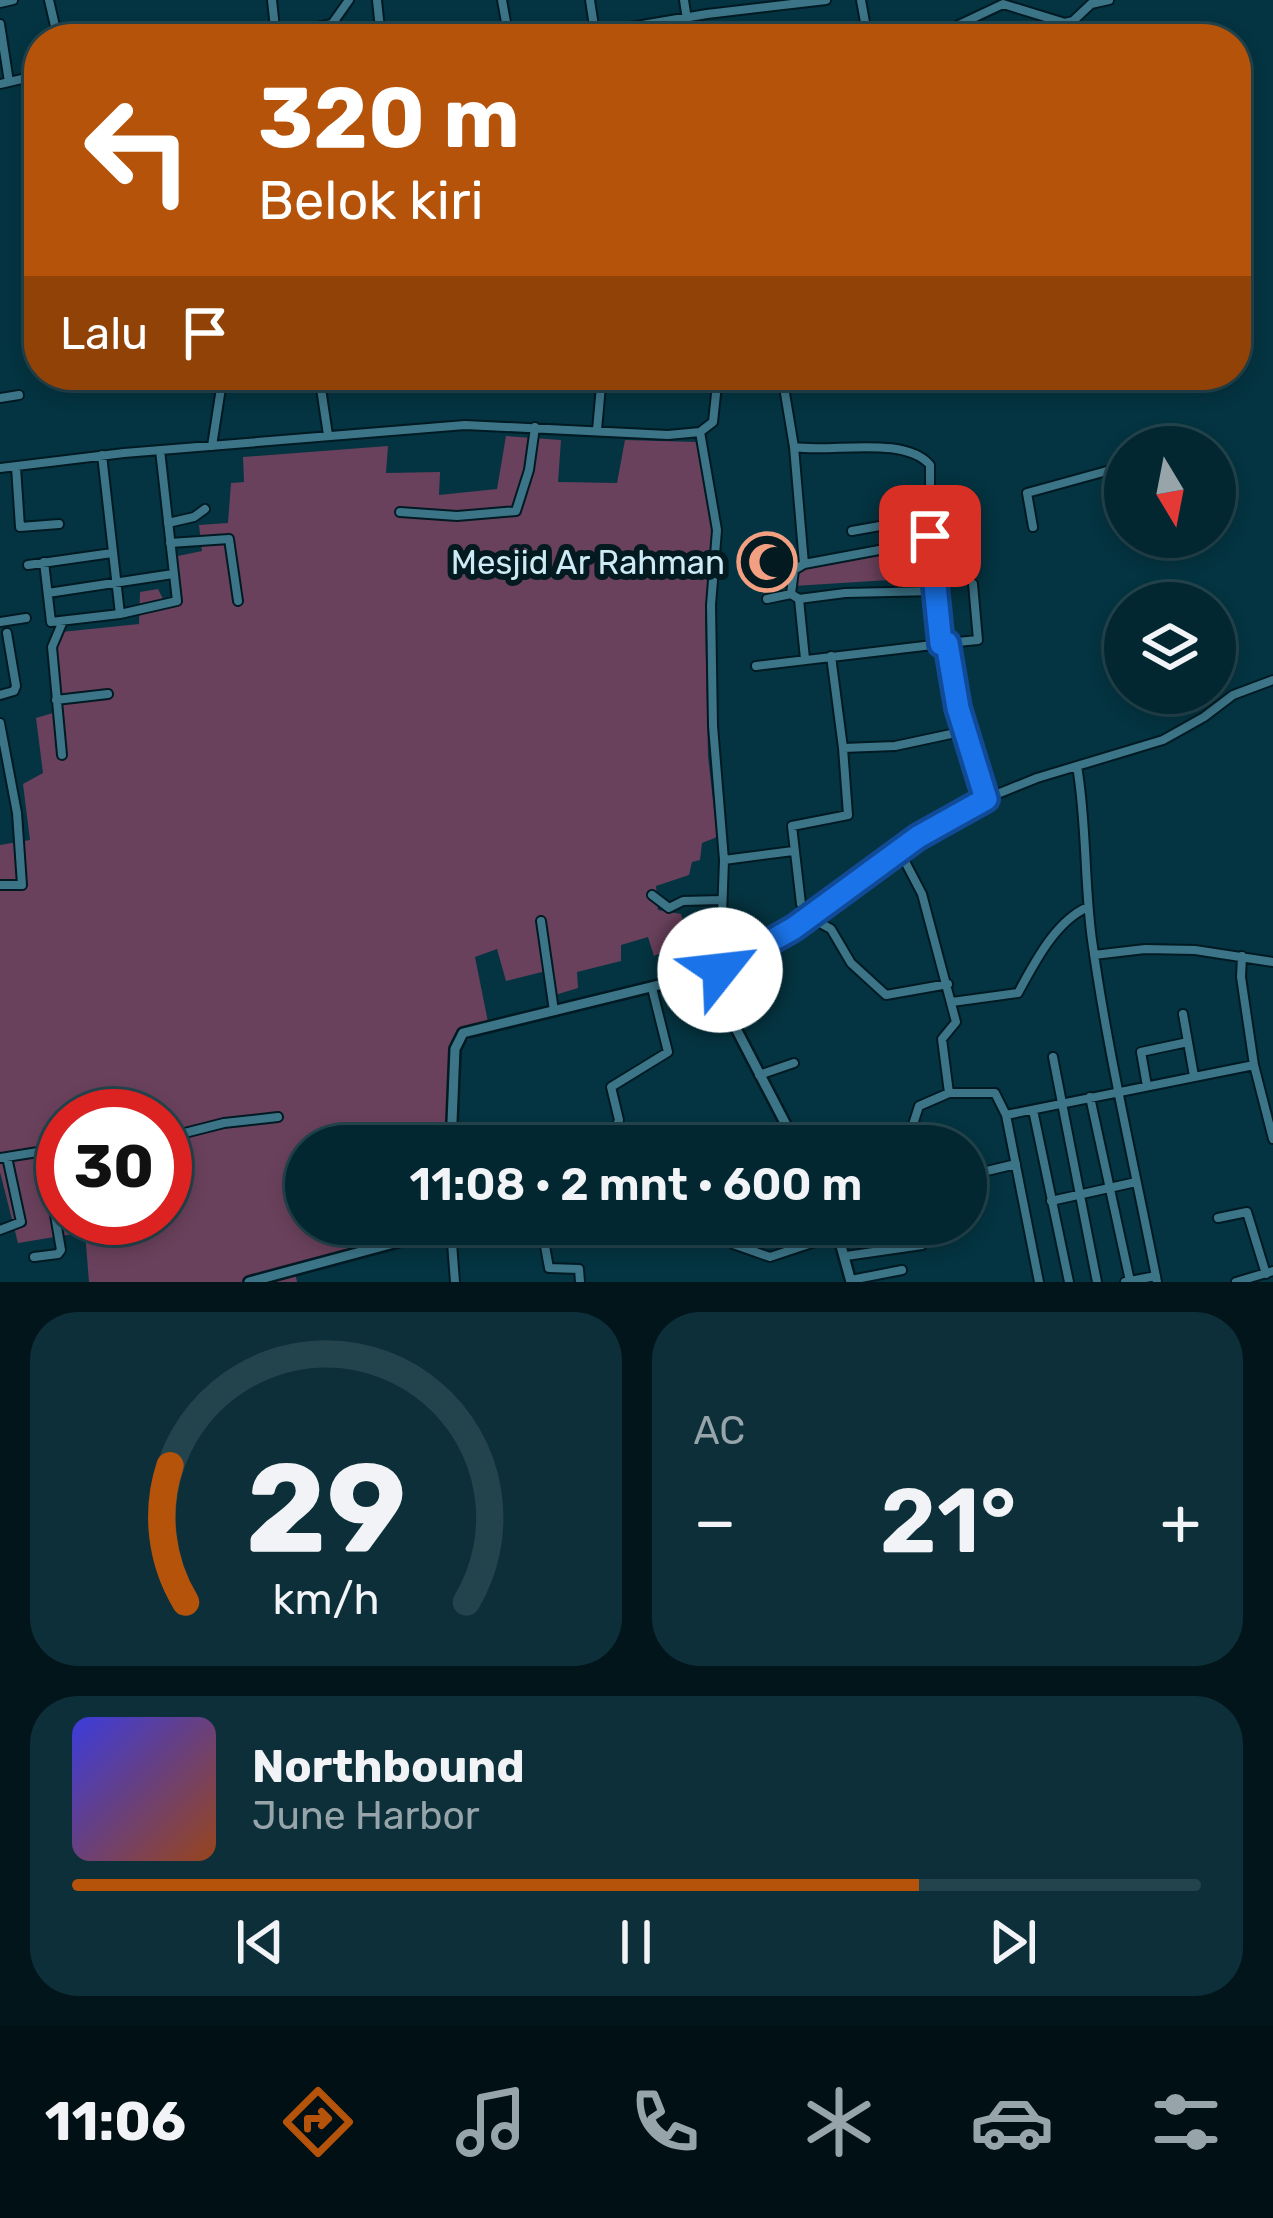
<!DOCTYPE html>
<html lang="id">
<meta charset="utf-8">
<style>
:root{--surface:#032731;--page:#0d2f39;--text:#f1f3f6;--muted:#97a5ab;--line:#24444d;--accent:#b45309}
body{margin:0;font-family:Rubik,sans-serif;background:var(--page);color:var(--text);height:100vh;display:flex;flex-direction:column;font-size:45px;white-space:nowrap}
*{box-sizing:border-box;margin:0}
p{font-size:39px;color:var(--muted)}
.icon{flex:none;width:66px;height:66px;fill:none;stroke:currentColor;stroke-width:2;stroke-linecap:round;stroke-linejoin:round}
.map{position:relative;height:1282px;overflow:hidden}
.details{display:flex;flex-direction:column;gap:30px;padding:30px;background:#02151b;flex:1}
.details>*{flex:none}
.hud{position:absolute;left:24px;top:24px;width:1227px;height:366px;border-radius:48px;box-shadow:0 6px 18px #0003,0 0 0 3px var(--line);background:#b45309;color:#fff;overflow:hidden}
.needle{width:78px;rotate:170deg}
.controls{position:absolute;left:1104px;top:426px;display:grid;gap:24px}
.controls a{display:grid;place-items:center;width:132px;height:132px;border-radius:50%;background:var(--surface);box-shadow:0 6px 18px #0003,0 0 0 3px var(--line);font-size:60px}
.speed{position:absolute;left:36px;top:1089px;display:flex;gap:24px;font-size:60px;font-weight:700;text-align:center}
.speed>*{display:grid;place-content:center;width:156px;height:156px;border-radius:50%;background:var(--surface);box-shadow:0 6px 18px #0003,0 0 0 3px var(--line);line-height:1}
.speed .limit{border:18px solid #d22;background:#fff;color:#111}
.pin{position:absolute;display:grid;place-items:center;width:102px;height:102px;color:#fff;margin:-51px;border-radius:24px;box-shadow:0 6px 18px #0006}
.me{position:absolute;width:132px;margin:-66px;rotate:61deg;stroke-linejoin:round;filter:drop-shadow(0 0 9px #0008)}
.turn{display:flex;align-items:center;gap:42px;height:252px;padding:0 36px;font-size:54px}
.turn .icon{width:156px;height:156px;stroke-width:2.5}
.turn b{display:block;font-size:84px;line-height:102px}
.then{display:flex;align-items:center;height:114px;padding:0 36px;background:#0003;gap:24px;font-size:45px}
.big{font-size:90px;font-weight:600;line-height:1.1}
.details .tile{flex:1;display:flex;flex-direction:column;justify-content:center;gap:18px;min-width:0;padding:0 42px;border-radius:48px;background:var(--page)}
.details .dial{align-items:center;gap:0}
.dial svg{height:312px;overflow:visible;fill:none;stroke:var(--line);stroke-width:7;stroke-linecap:round;text-anchor:middle}
.dial text{fill:var(--text);stroke:none}
.song{display:flex;align-items:center;gap:36px}
.cover{width:144px;height:144px;border-radius:18px;background:linear-gradient(135deg,hsl(240 70% 55%),hsl(20 70% 35%))}
.played{height:12px;border-radius:6px;background:linear-gradient(90deg,var(--accent) 75%,var(--line) 75%)}
.keys{display:flex;justify-content:space-around;direction:ltr}
.heat{display:flex;justify-content:space-between;align-items:center;font-size:66px;direction:ltr}
.details .tiles{flex:1;display:grid;gap:30px;grid-template-columns:1fr 1fr}
.tile:last-child{grid-column:span 2}
.trip{position:absolute;left:285px;top:1125px;width:702px;height:120px;border-radius:60px;background:var(--surface);box-shadow:0 6px 18px #0003,0 0 0 3px var(--line);font-weight:600;line-height:120px;text-align:center}
.menu{display:flex;height:192px;justify-content:space-around;align-items:center;background:#011014;color:var(--muted)}
.menu .icon{width:84px;height:84px}
.menu .selected{color:var(--accent)}
.menu b{font-size:54px;color:var(--text)}
.map>svg:first-child{display:block}
.green{fill:#6a415c;fill-rule:evenodd}
.lines{fill:none;stroke-linecap:round;stroke-linejoin:round}
.minor-casing{stroke:#001a23;stroke-width:12}
.tertiary-casing{stroke:#001a23;stroke-width:14}
.minor{stroke:#3c7587;stroke-width:8}
.tertiary{stroke:#3c7587;stroke-width:9}
.route-casing{stroke:#114b97;stroke-width:30}
.route{stroke:#1a73e8;stroke-width:21}
.labels{text-anchor:middle;dominant-baseline:central;stroke-width:12;stroke-linejoin:round;paint-order:stroke}
.poi-label{font-size:33px;fill:#ceebf5;stroke:#031a21;text-anchor:end}
</style>
<div class="map">
<svg width="1273" height="1282" viewBox="0 0 1273 1282">
<rect width="100%" height="100%" fill="#043441"/>
<path class="green" d="M 506,436 L 561,440 L 558,482 L 617,483 L 625,440 L 697,442 L 713,528 L 705,618 L 708,756 L 717,837 L 702,843 L 700,860 L 692,862 L 689,875 L 656,886 L 658,910 L 681,914 L 686,931 L 682,943 L 654,956 L 648,937 L 621,945 L 621,961 L 577,972 L 578,988 L 555,995 L 550,970 L 506,981 L 497,949 L 475,957 L 489,1027 C 438,1050 450,1083 451,1131 L 404,1139 L 404,1146 L 306,1146 L 306,1224 L 375,1224 L 379,1247 L 355,1260 L 295,1272 L 297,1282 L 89,1282 L 85,1232 L 18,1243 L 0,1172 L 0,845 L 30,840 L 23,784 L 43,773 L 36,718 L 63,710 L 52,633 L 139,624 L 140,592 L 158,589 L 163,599 L 180,595 L 178,556 L 202,551 L 199,525 L 228,523 L 231,483 L 244,482 L 243,457 L 388,446 L 386,473 L 440,472 L 439,495 L 497,489 ZM 63,1116 L 165,1116 L 165,1218 L 63,1218 Z
M 894,552 L 899,561 L 919,561 L 921,578 L 794,586 L 799,570 Z"/>
<g class="lines">
<g class="minor-casing">
<path id="minor" d="M 49,0 L 58,39
M 272,0 L 276,38
M 377,0 L 381,39
M 502,0 L 509,39
M 590,0 L 595,33
M 684,0 L 690,39
M 861,0 L 868,39
M 0,3 L 13,0
M 0,24 L 9,82
M 256,39 L 332,24 L 349,0
M 595,39 L 595,33 L 707,14 L 826,0
M 929,39 L 1003,4 L 1065,23 L 1073,21 L 1091,4 L 1109,0
M 0,84 L 39,75
M 319,375 L 328,435
M 782,375 L 794,447 L 804,564 L 794,570 L 791,594
M 222,380 L 248,375
M 0,398 L 19,395
M 597,430 L 602,375
M 700,432 L 717,530 L 711,605 L 713,726 L 724,860 L 720,970 L 794,928 L 918,837 L 985,799 L 1037,778 L 1163,740 L 1204,717 L 1233,695 L 1273,680
M 700,432 L 713,422 L 718,375
M 212,446 L 223,375
M 794,447 C 832,453 904,435 930,465 L 930,536 L 941,644 L 947,643 L 958,708 L 985,799
M 102,455 L 120,614
M 16,467 L 20,527 L 59,524
M 0,468 L 124,453 L 465,425 L 668,435 L 700,432
M 400,512 L 457,516 L 516,511 L 529,470 L 535,427
M 168,523 L 194,517 L 205,509
M 1033,527 L 1027,493 L 1125,466
M 852,531 L 930,517
M 170,543 L 229,539 L 238,601
M 44,562 L 51,622 L 120,614 L 177,601 L 160,450
M 804,564 L 890,548
M 28,565 L 112,553
M 48,593 L 173,574
M 767,599 L 791,594 L 799,599 L 845,593 L 935,591
M 799,599 L 805,659
M 0,622 L 26,618
M 947,643 L 978,640 L 973,584
M 831,656 L 843,748 L 895,746 L 965,731
M 756,666 L 941,644
M 0,695 L 14,691 L 16,686 L 7,633
M 56,700 L 108,694
M 0,723 L 17,813 L 22,885 L 0,885
M 843,748 L 848,815 L 792,826 L 801,904 L 809,917 L 831,929 L 851,963 L 886,995 L 948,984
M 62,755 L 52,647 L 63,621
M 1077,766 C 1087,824 1084,882 1092,940 C 1108,1055 1135,1168 1157,1282
M 899,850 L 922,894 L 956,1022 L 942,1039 L 949,1093 L 919,1106 L 906,1146
M 724,860 L 793,851
M 652,895 L 669,908 L 683,901 L 722,900
M 541,921 L 554,1011
M 1094,955 L 1145,949 L 1195,950 L 1273,962
M 1242,956 L 1241,977 L 1254,1065
M 952,1002 L 1018,993 C 1034,964 1055,921 1088,907
M 1183,1014 L 1194,1076
M 1053,1057 L 1097,1282
M 759,1075 L 794,1063
M 1147,1086 L 1141,1052 L 1188,1042
M 949,1093 L 995,1093 L 1006,1115
M 1090,1097 L 1130,1281
M 1033,1110 L 1069,1282
M 165,1138 L 224,1123 L 278,1117
M 564,1146 L 616,1127 L 619,1120 L 611,1087 L 668,1052 L 652,988
M 0,1158 L 63,1148
M 966,1176 L 1016,1164
M 1051,1201 L 1136,1182
M 1218,1218 L 1247,1212 L 1266,1274
M 541,1224 L 549,1268 L 579,1269 L 580,1282
M 724,1224 L 733,1244 L 770,1257 L 839,1234
M 0,1230 L 21,1222 L 7,1157
M 449,1230 L 480,1224
M 451,1230 L 455,1282
M 838,1231 L 857,1226
M 923,1238 L 939,1234 L 945,1224
M 846,1256 L 922,1245 L 920,1224
M 34,1257 L 58,1254 L 61,1250 L 44,1151
M 851,1280 L 902,1270
M 1039,1282 L 1006,1115 L 1254,1065 L 1273,1139
M 1125,1282 L 1156,1276
M 1236,1282 L 1273,1271"/>
</g>
<g class="tertiary-casing">
<path id="tertiary" d="M 451,1146 L 455,1049 L 463,1033 L 720,970 L 730,1017 L 797,1146
M 835,1224 L 851,1282
M 249,1282 L 435,1232 L 444,1224"/>
</g>
<use href="#minor" class="minor"/>
<use href="#tertiary" class="tertiary"/>
</g>
<g class="lines">
<g class="route-casing">
<path id="route" d="M 720,970 L 794,928 L 918,837 L 986,799 L 958,708 L 947,643 L 941,644 L 930,536"/>
</g>
<use href="#route" class="route"/>
</g>
<defs>
<g id="mosque-ring" transform="scale(3)"><circle r="9.5" fill="#031a21" stroke="#f2a081" stroke-width="1.5"/><path d="M3.5-4.9A6 6 0 1 0 3.5 4.9A5 5 0 1 1 3.5-4.9Z" fill="#f2a081"/></g>
</defs>
<g fill-rule="evenodd">
<use href="#mosque-ring" x="767" y="562"/>
</g>
<g class="labels">
<g class="poi-label">
<text x="725" y="562">Mesjid Ar Rahman</text>
</g>
</g>
</svg>
<div class="controls">
<a><svg class="needle" viewBox="-14 -14 28 28"><path d="M0-13l5 13h-10z" fill="#e53935"/><path d="M0 13l5-13h-10z" fill="#97a5ab"/></svg></a>
<a><svg class="icon" aria-label="layers" viewBox="0 0 24 24"><path d="M12 4l9 5-9 5-9-5zM3 14l9 5 9-5"/></svg></a>
</div>
<div class="speed"><div class="limit">30</div></div>
<div class="pin" style="left:930px;top:536px;background:#d93025"><svg class="icon" aria-label="arrive" viewBox="0 0 24 24"><path d="M6 21V4h12l-3 4 3 4H6"/></svg></div>
<svg class="me" style="left:720px;top:970px" viewBox="-20 -20 40 40"><circle r="19" fill="#fff"/><path d="M0-13L10 11 0 6-10 11z" fill="#1a73e8"/></svg>
<div class="trip">11:08 · 2 mnt · 600 m</div>
<div class="hud">
<div class="turn"><svg class="icon" aria-label="left" viewBox="0 0 24 24"><path d="M17 20v-9H6M10 6l-5 5 5 5"/></svg><div><b>320 m</b>Belok kiri</div></div>
<div class="then">Lalu<svg class="icon" aria-label="arrive" viewBox="0 0 24 24"><path d="M6 21V4h12l-3 4 3 4H6"/></svg></div>
</div>
</div>
<section class="details">
<div class="tiles">
<div class="tile dial"><svg viewBox="0 0 100 80">
<path d="M14 69A42 42 0 1 1 86 69"/>
<path d="M14 69A42 42 0 0 1 10 34" stroke="#b45309"/>
<text x="50" y="56" font-size="32" font-weight="700">29</text>
<text x="50" y="72" font-size="11">km/h</text>
</svg></div>
<div class="tile"><p>AC</p>
<div class="heat"><a>−</a><b class="big">21°</b><a>+</a></div>
</div>
<div class="tile">
<div class="song"><i class="cover"></i><div><b>Northbound</b><p>June Harbor</p></div></div>
<div class="played"></div>
<div class="keys"><svg class="icon" aria-label="previous" viewBox="0 0 24 24"><path d="M18 5L8 12l10 7zM5 5v14"/></svg><svg class="icon" aria-label="pause" viewBox="0 0 24 24"><path d="M8 5v14M16 5v14"/></svg><svg class="icon" aria-label="next" viewBox="0 0 24 24"><path d="M6 5l10 7-10 7zM19 5v14"/></svg></div>
</div>
</div>
</section>
<nav class="menu">
<b>11:06</b>
<svg class="icon selected" aria-label="directions" viewBox="0 0 24 24"><path d="M12 3l9 9-9 9-9-9zM9 14v-3h6M13 9l2 2-2 2"/></svg>
<svg class="icon" aria-label="music" viewBox="0 0 24 24"><path d="M9 18V5l10-2v13"/><circle cx="6" cy="18" r="3"/><circle cx="16" cy="16" r="3"/></svg>
<svg class="icon" aria-label="phone" viewBox="0 0 24 24"><path d="M5 4h4l2 5-3 2q2 4 5 5l2-3 5 2v4C11 20 4 13 5 4z"/></svg>
<svg class="icon" aria-label="climate" viewBox="0 0 24 24"><path d="M12 3v18M4 7l16 10M4 17L20 7"/></svg>
<svg class="icon" aria-label="car" viewBox="0 0 24 24"><path d="M5 17H2v-5l4-1 3-4h7l3 4 3 1v5h-3M9 17h6M6 11h13"/><circle cx="7" cy="17" r="2"/><circle cx="17" cy="17" r="2"/></svg>
<svg class="icon" aria-label="filters" viewBox="0 0 24 24"><path d="M4 7h16M4 17h16"/><circle cx="9" cy="7" r="2"/><circle cx="15" cy="17" r="2"/></svg>
</nav>
